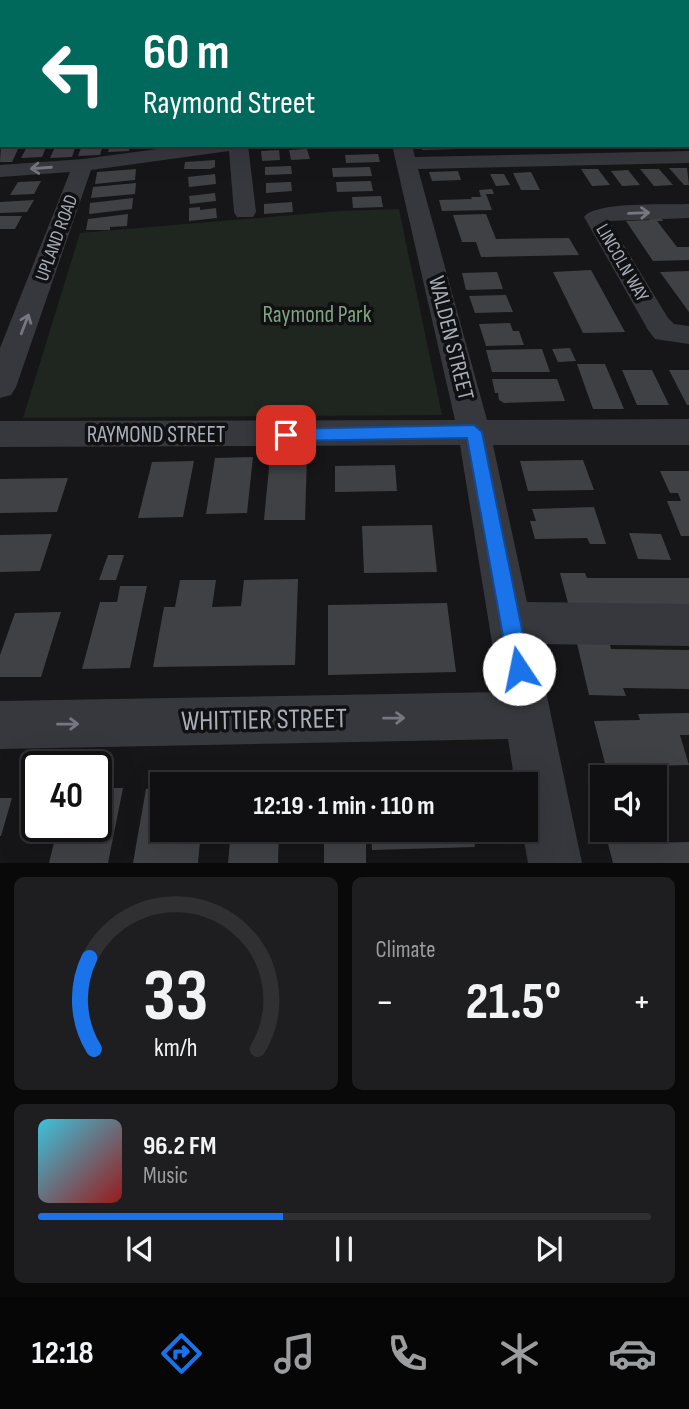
<!DOCTYPE html>
<meta charset="utf-8">
<style>
:root{--surface:#101012;--page:#1e1e20;--text:#f1f3f6;--muted:#9c9d9f;--line:#303032;--accent:#1a73e8}
body{margin:0;font-family:"Sofia Sans Condensed",sans-serif;background:var(--page);color:var(--text);height:100vh;display:flex;flex-direction:column;font-size:26px;white-space:nowrap}
*{box-sizing:border-box;margin:0}
p{font-size:23px;color:var(--muted)}
.icon{flex:none;width:38px;height:38px;fill:none;stroke:currentColor;stroke-width:2;stroke-linecap:round;stroke-linejoin:round}
.map{position:relative;height:863px;overflow:hidden}
.panel{display:flex;flex-direction:column;gap:14px;padding:14px;background:#09090a;flex:1}
.panel>*{flex:none}
.banner{position:absolute;left:0px;top:0px;width:690px;height:147px;box-shadow:0 7px 28px #0002,0 0 0 2px var(--line);background:#00695c;color:#fff;overflow:hidden}
.buttons{position:absolute;left:590px;top:765px;display:grid;gap:14px}
.buttons a{display:grid;place-items:center;width:77px;height:77px;border-radius:0px;background:var(--surface);box-shadow:0 7px 28px #0002,0 0 0 2px var(--line);font-size:35px}
.speed{position:absolute;left:21px;top:751px;display:flex;gap:14px;font-size:35px;font-weight:700;text-align:center}
.speed>*{display:grid;place-content:center;width:91px;height:91px;border-radius:50%;background:var(--surface);box-shadow:0 7px 28px #0002,0 0 0 2px var(--line);line-height:1}
.speed .limit{border:4px solid #111;border-radius:10px;background:#fff;color:#111}
.pin{position:absolute;display:grid;place-items:center;width:60px;height:60px;color:#fff;margin:-30px;border-radius:14px;box-shadow:0 4px 10px #0006}
.me{position:absolute;width:77px;margin:-38px;rotate:349deg;stroke-linejoin:round;filter:drop-shadow(0 0 5px #0008)}
.turn{display:flex;align-items:center;gap:24px;height:147px;padding:0 28px;font-size:32px}
.turn .icon{width:91px;height:91px;stroke-width:2.5}
.turn b{display:block;font-size:49px;line-height:60px}
.big{font-size:52px;font-weight:700;line-height:1.1}
.panel .card{flex:1;display:flex;flex-direction:column;justify-content:center;gap:10px;min-width:0;padding:0 24px;border-radius:10px;background:var(--page)}
.panel .dial{align-items:center;gap:0}
.dial svg{height:182px;overflow:visible;fill:none;stroke:var(--line);stroke-width:7;stroke-linecap:round;text-anchor:middle}
.dial text{fill:var(--text);stroke:none}
.song{display:flex;align-items:center;gap:21px}
.cover{width:84px;height:84px;border-radius:10px;background:linear-gradient(135deg,hsl(190 70% 55%),hsl(0 70% 35%))}
.played{height:7px;border-radius:4px;background:linear-gradient(90deg,var(--accent) 40%,var(--line) 40%)}
.keys{display:flex;justify-content:space-around;direction:ltr}
.heat{display:flex;justify-content:space-between;align-items:center;font-size:38px;direction:ltr}
.panel .tiles{flex:1;display:grid;gap:14px;grid-template-columns:1fr 1fr}
.card:last-child{grid-column:span 2}
.trip{position:absolute;left:150px;top:772px;width:388px;height:70px;border-radius:0px;background:var(--surface);box-shadow:0 7px 28px #0002,0 0 0 2px var(--line);font-weight:700;line-height:70px;text-align:center}
.dock{display:flex;height:112px;justify-content:space-around;align-items:center;background:#060607;color:var(--muted)}
.dock .icon{width:49px;height:49px}
.dock .active{color:var(--accent)}
.dock b{font-size:32px;color:var(--text)}
.map>svg:first-child{display:block}
.green{fill:#1e261f}
.building{fill:#404145}
.lines{fill:none;stroke-linecap:round;stroke-linejoin:round}
.minor{fill:#37383d;fill-rule:evenodd}
.oneway{stroke:#757881}
.route{fill:#1a73e8;stroke:#114b97;stroke-width:2}
.labels{text-anchor:middle;dominant-baseline:central;stroke-width:7;stroke-linejoin:round;paint-order:stroke}
.far-street-label{font-size:19px;fill:#a8adb8;stroke:#111113}
.park-label{font-size:23px;fill:#7fa381;stroke:#111113}
.street-label{font-size:23px;fill:#a8adb8;stroke:#111113}
.near-street-label{font-size:28px;fill:#a8adb8;stroke:#111113}
</style>
<div class="map">
<svg width="689" height="863" viewBox="0 0 689 863">
<rect width="100%" height="100%" fill="#161618"/>
<path class="green" d="M 399,209 L 442,415 L 23,418 L 80,233 L 340,211 Z"/>
<path class="building" d="M 1,145 L 20,145 L 12,162 L 0,162 Z
M 28,145 L 47,145 L 42,157 L 21,158 Z
M 56,145 L 76,145 L 72,157 L 50,158 Z
M 82,145 L 103,145 L 100,155 L 78,156 Z
M 110,145 L 130,145 L 129,151 L 108,152 Z
M 421,145 L 493,145 L 493,148 L 422,150 Z
M 307,149 L 310,159 L 291,160 L 289,150 Z
M 279,150 L 280,160 L 262,161 L 261,151 Z
M 378,154 L 380,162 L 346,163 L 345,155 Z
M 215,160 L 215,167 L 210,169 L 184,169 L 185,162 Z
M 291,166 L 292,174 L 265,175 L 265,167 Z
M 370,167 L 372,176 L 333,177 L 332,168 Z
M 669,168 L 687,168 L 689,185 L 684,185 Z
M 136,169 L 135,180 L 95,184 L 97,172 Z
M 581,169 L 598,169 L 610,185 L 592,186 Z
M 640,169 L 659,169 L 673,185 L 654,186 Z
M 628,170 L 640,185 L 622,186 L 611,171 Z
M 458,171 L 461,180 L 432,181 L 429,172 Z
M 531,172 L 540,190 L 521,190 L 513,173 Z
M 215,174 L 216,184 L 189,187 L 188,177 Z
M 490,174 L 504,174 L 510,185 L 496,186 Z
M 41,181 L 34,194 L 10,195 L 18,182 Z
M 371,181 L 373,191 L 337,192 L 336,182 Z
M 291,182 L 292,191 L 266,193 L 266,183 Z
M 136,183 L 135,194 L 91,198 L 93,187 Z
M 492,189 L 494,194 L 486,194 L 492,210 L 442,211 L 439,200 L 472,199 L 471,197 L 481,197 L 479,190 Z
M 215,193 L 216,201 L 190,204 L 189,196 Z
M 381,196 L 383,207 L 353,208 L 352,197 Z
M 133,198 L 132,209 L 89,214 L 90,203 Z
M 34,200 L 27,212 L 0,213 L 0,202 Z
M 292,202 L 293,212 L 264,214 L 264,204 Z
M 200,207 L 200,210 L 216,208 L 217,218 L 189,221 L 189,208 Z
M 128,214 L 127,226 L 110,227 L 110,230 L 86,230 L 88,219 Z
M 486,214 L 496,239 L 569,238 L 579,255 L 481,257 L 476,242 L 462,242 L 453,215 Z
M 0,216 L 22,216 L 15,229 L 0,229 Z
M 647,216 L 660,216 L 663,221 L 657,221 L 677,247 L 689,247 L 689,260 L 653,261 L 626,221 L 650,220 Z
M 591,270 L 625,332 L 583,333 L 553,272 Z
M 689,271 L 689,312 L 660,272 Z
M 497,272 L 503,289 L 466,290 L 462,273 Z
M 506,295 L 513,312 L 475,313 L 469,296 Z
M 510,323 L 513,331 L 519,331 L 524,345 L 486,346 L 479,324 Z
M 570,348 L 576,361 L 558,362 L 552,349 Z
M 542,349 L 550,372 L 492,372 L 486,350 Z
M 577,364 L 605,364 L 624,409 L 593,409 Z
M 622,370 L 652,370 L 669,405 L 637,405 Z
M 669,370 L 689,370 L 689,405 L 687,405 Z
M 492,379 L 557,379 L 565,401 L 504,403 L 499,400 L 498,393 L 495,393 Z
M 253,457 L 247,513 L 206,514 L 215,458 Z
M 270,457 L 307,457 L 305,520 L 264,520 Z
M 583,460 L 594,490 L 528,491 L 520,461 Z
M 194,461 L 183,517 L 138,518 L 152,462 Z
M 395,465 L 397,491 L 335,492 L 335,466 Z
M 660,471 L 689,471 L 689,536 L 681,536 L 667,501 L 681,501 L 678,493 L 670,493 Z
M 68,478 L 57,512 L 0,513 L 0,479 Z
M 594,507 L 606,544 L 590,544 L 587,538 L 535,539 L 530,521 L 536,521 L 532,509 Z
M 432,525 L 437,572 L 364,573 L 362,526 Z
M 629,533 L 661,534 L 671,560 L 638,559 Z
M 52,534 L 40,571 L 0,572 L 0,535 Z
M 108,555 L 124,555 L 116,580 L 99,580 Z
M 560,573 L 585,573 L 587,578 L 689,578 L 689,611 L 572,618 Z
M 298,579 L 295,665 L 153,667 L 164,607 L 175,607 L 180,580 L 216,580 L 212,607 L 241,606 L 244,580 Z
M 120,586 L 147,586 L 130,668 L 82,669 L 100,602 L 117,602 Z
M 447,603 L 456,672 L 328,675 L 328,605 Z
M 61,612 L 41,677 L 0,677 L 0,655 L 15,613 Z
M 576,639 L 609,640 L 611,649 L 689,650 L 689,689 L 623,688 L 626,696 L 589,695 Z
M 689,713 L 689,735 L 680,735 L 689,765 L 606,767 L 594,721 L 640,720 L 638,714 Z
M 96,788 L 123,788 L 108,863 L 49,863 L 58,826 L 96,826 Z
M 146,789 L 163,789 L 163,830 L 201,830 L 198,863 L 133,863 Z
M 0,798 L 12,798 L 1,836 L 0,836 Z
M 231,830 L 279,830 L 278,863 L 228,863 Z
M 371,830 L 472,830 L 475,847 L 372,850 Z
M 689,842 L 689,863 L 613,863 L 608,844 Z
M 324,844 L 366,844 L 366,863 L 324,863 Z"/>
<g class="lines">
<path class="minor" d="M 87,0 L 101,0 L 102,2 L 88,2 Z
M 157,0 L 182,0 L 156,2 Z
M 256,0 L 268,0 L 268,2 L 256,2 Z
M 355,0 L 368,0 L 369,2 L 356,2 Z
M 0,3 L 2,4 L 2,13 L 0,12 Z
M 0,42 L 2,42 L 2,50 L 0,50 Z
M 0,109 L 2,109 L 0,123 Z
M 187,145 L 248,145 L 256,212 L 253,217 L 237,217 L 234,212 L 229,151 L 91,170 L 16,387 L 11,395 L 0,398 L 0,348 L 70,172 L 0,177 L 0,165 L 83,159 Z
M 392,145 L 412,145 L 415,157 L 689,151 L 689,163 L 418,169 L 487,420 L 689,419 L 689,445 L 493,445 L 527,602 L 689,604 L 689,646 L 536,644 L 582,863 L 528,863 L 522,830 L 527,830 L 527,784 L 515,784 L 508,739 L 0,749 L 0,701 L 500,692 L 460,445 L 0,447 L 0,421 L 455,420 Z
M 689,204 L 689,218 L 609,221 L 668,318 L 674,324 L 689,326 L 689,344 L 655,339 L 648,330 L 584,217 C 595,201 668,205 689,204 Z"/>
</g>
<defs><path id="oneway-shaft" d="M-6 0H5M1.5-3L5.5 0L1.5 3" fill="none" stroke-width="1.6" stroke-linecap="round" stroke-linejoin="round" transform="scale(1.75)"/></defs>
<g class="oneway">
<use href="#oneway-shaft" transform="translate(41 168) rotate(176)"/>
<use href="#oneway-shaft" transform="translate(639 213) rotate(-2)"/>
<use href="#oneway-shaft" transform="translate(25 324) rotate(-69)"/>
<use href="#oneway-shaft" transform="translate(394 718) rotate(-1)"/>
<use href="#oneway-shaft" transform="translate(68 724) rotate(-1)"/>
</g>
<path class="route" d="M 474,425 L 482,432 L 530,669 L 527,676 L 519,680 L 512,676 L 509,669 L 467,438 L 286,441 L 278,435 L 286,429 Z"/>
<g class="labels">
<g class="far-street-label">
<text transform="translate(57 238) rotate(-70)">UPLAND ROAD</text>
<text transform="translate(622 263) rotate(60)">LINCOLN WAY</text>
</g>
<g class="park-label">
<text x="317" y="315">Raymond Park</text>
</g>
<g class="street-label">
<text transform="translate(451 338) rotate(76)">WALDEN STREET</text>
<text x="156" y="435">RAYMOND STREET</text>
</g>
<g class="near-street-label">
<text transform="translate(264 720) rotate(-1)">WHITTIER STREET</text>
</g>
</g>
</svg>
<div class="buttons">
<a><svg class="icon" aria-label="sound" viewBox="0 0 24 24"><path d="M4 9h4l5-4v14l-5-4H4zM17 9q2 3 0 6"/></svg></a>
</div>
<div class="speed"><div class="limit">40</div></div>
<div class="pin" style="left:286px;top:435px;background:#d93025"><svg class="icon" aria-label="arrive" viewBox="0 0 24 24"><path d="M6 21V4h12l-3 4 3 4H6"/></svg></div>
<svg class="me" style="left:519px;top:669px" viewBox="-20 -20 40 40"><circle r="19" fill="#fff"/><path d="M0-13L10 11 0 6-10 11z" fill="#1a73e8"/></svg>
<div class="trip">12:19 · 1 min · 110 m</div>
<div class="banner">
<div class="turn"><svg class="icon" aria-label="left" viewBox="0 0 24 24"><path d="M17 20v-9H6M10 6l-5 5 5 5"/></svg><div><b>60 m</b>Raymond Street</div></div>
</div>
</div>
<section class="panel">
<div class="tiles">
<div class="card dial"><svg viewBox="0 0 100 80">
<path d="M14 69A42 42 0 1 1 86 69"/>
<path d="M14 69A42 42 0 0 1 12 29" stroke="#1a73e8"/>
<text x="50" y="56" font-size="32" font-weight="700">33</text>
<text x="50" y="72" font-size="11">km/h</text>
</svg></div>
<div class="card"><p>Climate</p>
<div class="heat"><a>−</a><b class="big">21.5°</b><a>+</a></div>
</div>
<div class="card">
<div class="song"><i class="cover"></i><div><b>96.2 FM</b><p>Music</p></div></div>
<div class="played"></div>
<div class="keys"><svg class="icon" aria-label="previous" viewBox="0 0 24 24"><path d="M18 5L8 12l10 7zM5 5v14"/></svg><svg class="icon" aria-label="pause" viewBox="0 0 24 24"><path d="M8 5v14M16 5v14"/></svg><svg class="icon" aria-label="next" viewBox="0 0 24 24"><path d="M6 5l10 7-10 7zM19 5v14"/></svg></div>
</div>
</div>
</section>
<nav class="dock">
<b>12:18</b>
<svg class="icon active" aria-label="directions" viewBox="0 0 24 24"><path d="M12 3l9 9-9 9-9-9zM9 14v-3h6M13 9l2 2-2 2"/></svg>
<svg class="icon" aria-label="music" viewBox="0 0 24 24"><path d="M9 18V5l10-2v13"/><circle cx="6" cy="18" r="3"/><circle cx="16" cy="16" r="3"/></svg>
<svg class="icon" aria-label="phone" viewBox="0 0 24 24"><path d="M5 4h4l2 5-3 2q2 4 5 5l2-3 5 2v4C11 20 4 13 5 4z"/></svg>
<svg class="icon" aria-label="climate" viewBox="0 0 24 24"><path d="M12 3v18M4 7l16 10M4 17L20 7"/></svg>
<svg class="icon" aria-label="car" viewBox="0 0 24 24"><path d="M5 17H2v-5l4-1 3-4h7l3 4 3 1v5h-3M9 17h6M6 11h13"/><circle cx="7" cy="17" r="2"/><circle cx="17" cy="17" r="2"/></svg>
</nav>
